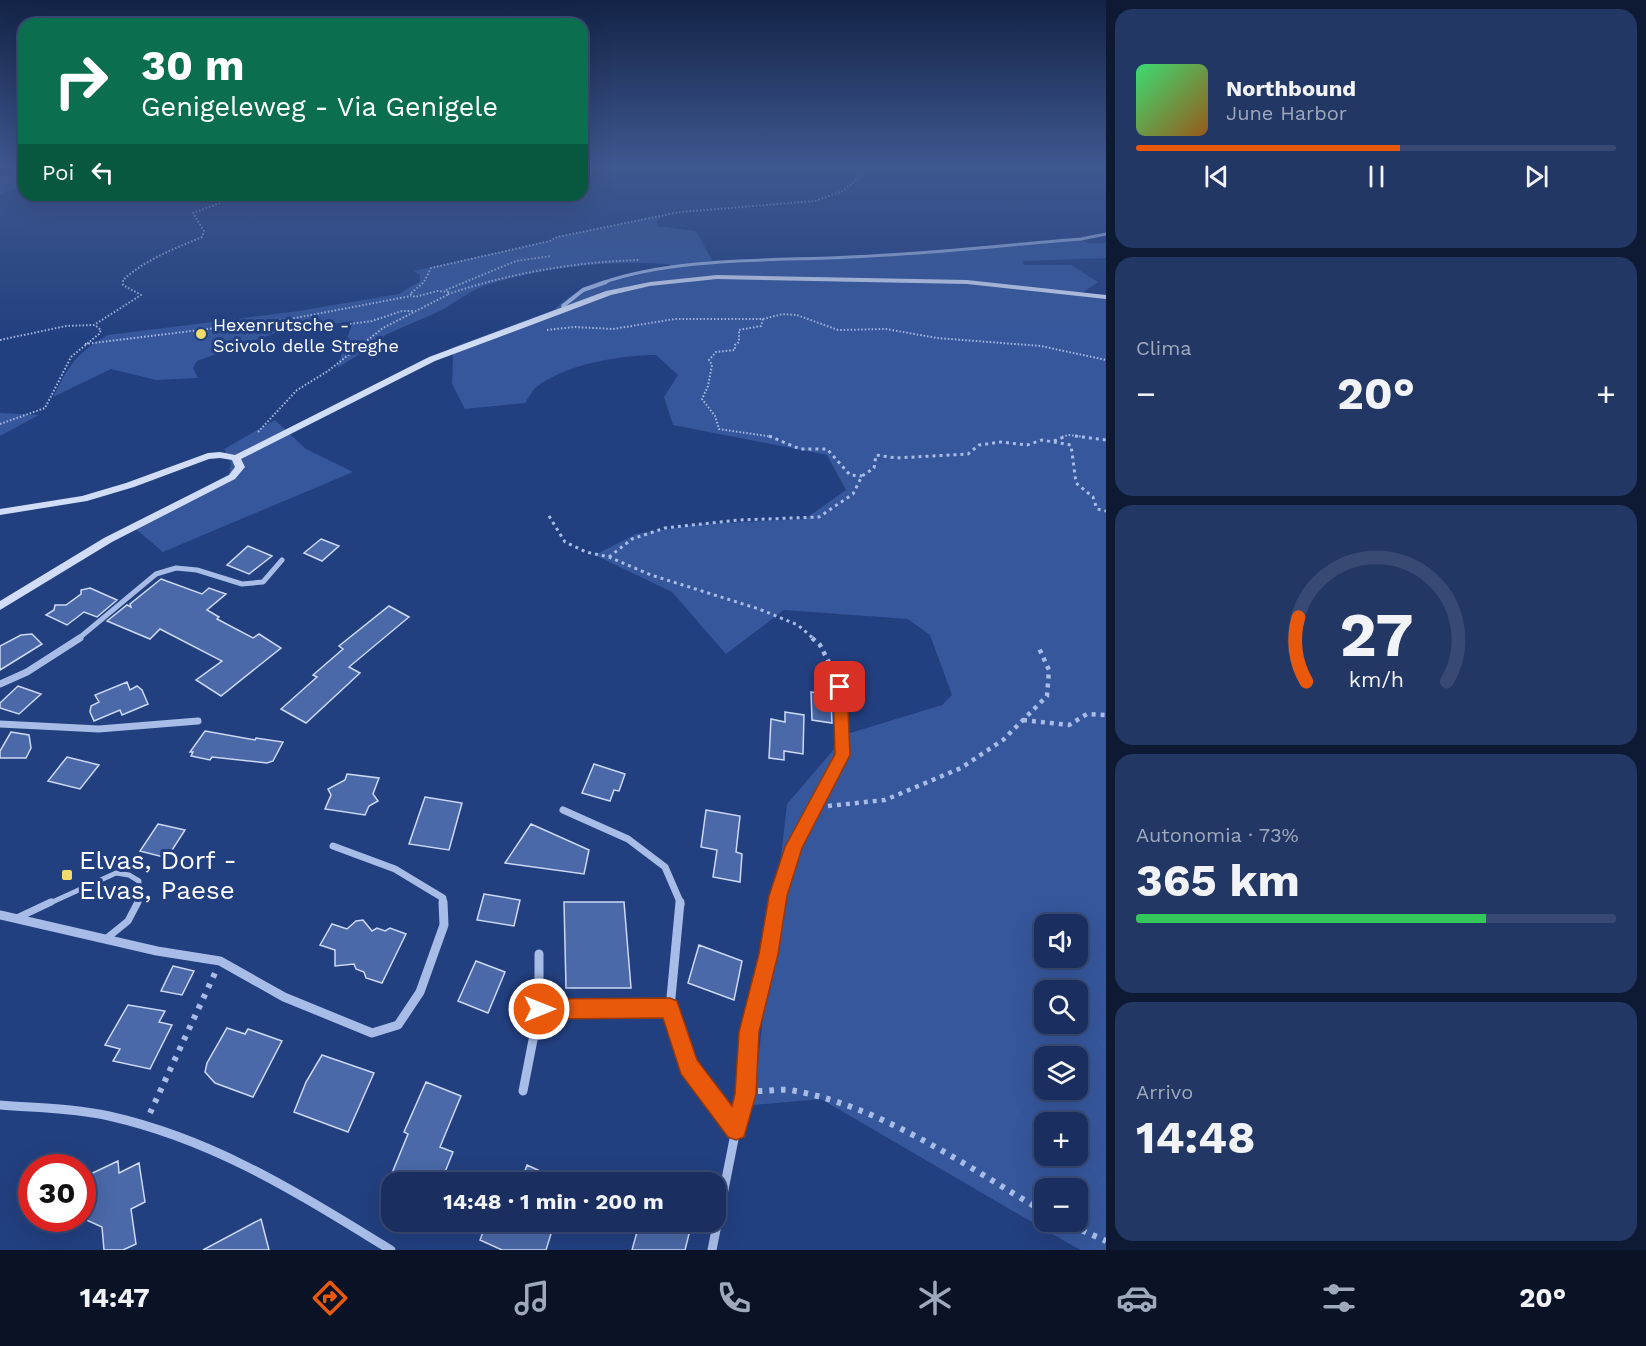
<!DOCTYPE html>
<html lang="it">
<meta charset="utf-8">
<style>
:root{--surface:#1a2f5f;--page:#233765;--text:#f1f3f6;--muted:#9fa9bd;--line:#384a74;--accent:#ea580c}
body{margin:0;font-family:"Work Sans",sans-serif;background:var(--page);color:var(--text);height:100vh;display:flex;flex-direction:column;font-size:22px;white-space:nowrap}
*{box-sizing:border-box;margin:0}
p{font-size:20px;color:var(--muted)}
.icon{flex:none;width:33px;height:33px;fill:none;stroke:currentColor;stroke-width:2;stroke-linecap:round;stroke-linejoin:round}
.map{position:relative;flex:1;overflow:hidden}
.drawer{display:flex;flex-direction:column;gap:9px;padding:9px;background:#0e1a34;width:540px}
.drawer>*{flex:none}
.top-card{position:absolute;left:18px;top:18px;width:570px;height:183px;border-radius:18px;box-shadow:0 6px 24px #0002,0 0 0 2px var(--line);background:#0b6e4f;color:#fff;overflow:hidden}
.buttons{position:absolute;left:1034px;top:914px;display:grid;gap:12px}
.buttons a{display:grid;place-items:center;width:54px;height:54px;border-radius:12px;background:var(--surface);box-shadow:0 6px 24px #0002,0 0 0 2px var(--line);font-size:30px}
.speed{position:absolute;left:18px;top:1154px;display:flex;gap:12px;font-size:30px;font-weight:700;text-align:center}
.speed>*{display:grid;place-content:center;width:78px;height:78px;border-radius:50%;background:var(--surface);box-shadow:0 6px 24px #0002,0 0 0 2px var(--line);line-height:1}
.speed .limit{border:9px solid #d22;background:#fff;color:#111}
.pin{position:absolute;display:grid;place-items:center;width:51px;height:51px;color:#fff;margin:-26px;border-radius:12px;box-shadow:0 3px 9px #0006}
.me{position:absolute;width:66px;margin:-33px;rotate:90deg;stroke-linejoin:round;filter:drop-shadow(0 0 4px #0008)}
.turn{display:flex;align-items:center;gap:21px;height:126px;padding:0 24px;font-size:27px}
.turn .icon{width:78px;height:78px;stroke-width:2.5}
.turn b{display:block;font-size:42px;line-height:51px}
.then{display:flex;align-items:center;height:57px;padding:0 24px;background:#0003;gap:12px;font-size:22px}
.big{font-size:45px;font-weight:700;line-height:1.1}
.drawer .tile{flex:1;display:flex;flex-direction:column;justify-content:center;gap:9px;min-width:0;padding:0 21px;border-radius:18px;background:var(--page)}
.drawer .dial{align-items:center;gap:0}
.dial svg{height:156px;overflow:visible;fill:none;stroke:var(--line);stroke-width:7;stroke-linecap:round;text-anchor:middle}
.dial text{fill:var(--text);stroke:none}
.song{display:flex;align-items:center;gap:18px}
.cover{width:72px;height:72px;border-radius:9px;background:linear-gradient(135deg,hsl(140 70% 55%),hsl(30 70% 35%))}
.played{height:6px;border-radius:3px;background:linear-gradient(90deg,var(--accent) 55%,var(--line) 55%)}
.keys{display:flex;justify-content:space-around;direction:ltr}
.heat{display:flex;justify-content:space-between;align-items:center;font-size:33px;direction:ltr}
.charge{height:9px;border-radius:4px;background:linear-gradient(90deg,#34c759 73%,var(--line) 0)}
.trip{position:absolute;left:381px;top:1172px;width:345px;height:60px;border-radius:18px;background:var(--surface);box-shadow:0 6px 24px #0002,0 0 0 2px var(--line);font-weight:700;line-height:60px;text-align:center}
.dock{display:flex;height:96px;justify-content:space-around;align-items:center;background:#0a1326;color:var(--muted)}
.dock .icon{width:42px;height:42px}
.dock .on{color:var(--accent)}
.dock b{font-size:27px;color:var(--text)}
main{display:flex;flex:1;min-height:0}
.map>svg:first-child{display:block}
.green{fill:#36579c;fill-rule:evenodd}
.building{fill:#4b69a8;stroke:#cbd9f5;stroke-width:1.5}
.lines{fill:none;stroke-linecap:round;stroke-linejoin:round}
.path-far3{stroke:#a7bce6;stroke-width:2;stroke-dasharray:1.5 2;stroke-linecap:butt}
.path-far2{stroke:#a7bce6;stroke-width:3;stroke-dasharray:3 4;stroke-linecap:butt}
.path-far1{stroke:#a7bce6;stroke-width:4.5;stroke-dasharray:4 5;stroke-linecap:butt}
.path{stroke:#a7bce6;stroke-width:6;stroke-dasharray:4.5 7;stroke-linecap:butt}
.lane-far1{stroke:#a7bce6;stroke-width:5}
.lane{stroke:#a7bce6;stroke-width:7}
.street-far4{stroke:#a7bce6;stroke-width:3}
.street-far3{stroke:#a7bce6;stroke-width:4}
.street-far2{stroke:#a7bce6;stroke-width:5}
.street-far1{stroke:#a7bce6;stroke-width:7}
.street{stroke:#a7bce6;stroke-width:9}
.secondary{fill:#d1ddf6;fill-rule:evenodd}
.route{fill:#ea580c;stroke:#983908;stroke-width:1.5}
.poi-dot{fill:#f2db6a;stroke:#223f7f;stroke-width:2}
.labels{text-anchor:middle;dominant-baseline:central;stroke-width:6;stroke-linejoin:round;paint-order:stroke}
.far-poi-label{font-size:18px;fill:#fff;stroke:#223f7f;text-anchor:start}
.near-poi-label{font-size:26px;fill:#fff;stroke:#223f7f;text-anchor:start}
</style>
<main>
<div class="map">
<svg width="1106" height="1250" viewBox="0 0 1106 1250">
<rect width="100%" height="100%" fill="#223f7f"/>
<path class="green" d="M 0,165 L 24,165 L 24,187 L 0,194 L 0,179 L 23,168 Z
M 246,195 L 309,195 L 305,199 L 235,203 Z
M 665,215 L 657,221 L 657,226 L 696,231 L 714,264 L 849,257 L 1081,239 L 1088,243 L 1106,243 L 1106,258 L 1023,261 L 1024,265 L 1071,265 L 1098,282 L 1082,293 L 1106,297 L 1106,1250 L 1081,1250 L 1073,1246 L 821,1099 L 753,1105 L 787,804 L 847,734 L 942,705 L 952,695 L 930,635 L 908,619 L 784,610 L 726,654 L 672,592 L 595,555 L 636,534 L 701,524 L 805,519 L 846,490 L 827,455 L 673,425 L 664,397 L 678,375 L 656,355 C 621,355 568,364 539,385 C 533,389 529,397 525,403 L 465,409 L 452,384 L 453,357 L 451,348 L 554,310 C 584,279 629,272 671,266 L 669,264 C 607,260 543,267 484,286 C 467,292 455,303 440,311 C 422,319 403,327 385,335 L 381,341 L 337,368 L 353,321 L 278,332 L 197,361 L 193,368 L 198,378 L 156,380 L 111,369 L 53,397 C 70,364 75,354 108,335 L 299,311 L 399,294 L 420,281 L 420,275 L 414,271 L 550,241 L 557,237 ZM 1044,924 L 1077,924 L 1077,957 L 1044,957 ZM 1044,990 L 1077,990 L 1077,1023 L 1044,1023 ZM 1044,1056 L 1077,1056 L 1077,1089 L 1044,1089 ZM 1044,1122 L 1077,1122 L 1077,1155 L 1044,1155 ZM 1044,1188 L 1077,1188 L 1077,1221 L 1044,1221 Z
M 0,413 L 39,415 L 0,436 Z
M 275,420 L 306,449 L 353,472 L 163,552 L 132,526 L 229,474 L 231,464 L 224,449 Z"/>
<path class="building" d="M 321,539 L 339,546 L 322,561 L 304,553 Z
M 248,546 L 272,556 L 249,574 L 227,565 Z
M 161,579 L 202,594 L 209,588 L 226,594 L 207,610 L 219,617 L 217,619 L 253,638 L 259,634 L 281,648 L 221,696 L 196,680 L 222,661 L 160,629 L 150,639 L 107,621 L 127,605 L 131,607 L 130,604 Z
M 90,588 L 117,600 L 97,617 L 84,612 L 67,625 L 46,615 L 54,610 L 55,605 L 66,605 L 81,594 L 81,590 Z
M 389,606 L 409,617 L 349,667 L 360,673 L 306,723 L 281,709 L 317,677 L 313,675 L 343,649 L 339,646 Z
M 32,634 L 42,644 L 0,670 L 0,646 L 21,635 Z
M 127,682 L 130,690 L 137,686 L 142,690 L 148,704 L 122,715 L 120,710 L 94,721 L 90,712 L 91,706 L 99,702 L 95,695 Z
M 18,686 L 41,694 L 19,714 L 0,708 L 0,703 Z
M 811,692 L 831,695 L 832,723 L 812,720 Z
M 785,712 L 804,715 L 803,754 L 784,751 L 784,760 L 769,758 L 771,719 L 785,722 Z
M 205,731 L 255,740 L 256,738 L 283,742 L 273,761 L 267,763 L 212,757 L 210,760 L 191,756 L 193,752 L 190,752 Z
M 11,732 L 29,735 L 31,748 L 26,758 L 0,758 L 0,751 Z
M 67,757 L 99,765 L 80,789 L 48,781 Z
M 594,764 L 625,774 L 619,791 L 614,790 L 610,801 L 582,793 Z
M 347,774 L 379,778 L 373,794 L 378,801 L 369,806 L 365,815 L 325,809 L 331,795 L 328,789 L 345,780 Z
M 425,797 L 462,803 L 449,850 L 409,844 Z
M 706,810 L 740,816 L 736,852 L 742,854 L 740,882 L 713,877 L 717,850 L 701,847 Z
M 158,824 L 185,830 L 167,858 L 140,851 Z
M 531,824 L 589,850 L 584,874 L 505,863 Z
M 484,894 L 520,900 L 514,926 L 477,920 Z
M 564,902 L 624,902 L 631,988 L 566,988 Z
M 363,920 L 372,931 L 377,928 L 385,931 L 390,928 L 406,934 L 382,983 L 366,978 L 364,972 L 356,969 L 354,964 L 335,966 L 335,950 L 320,945 L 332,924 L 347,929 L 356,921 Z
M 699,945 L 742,961 L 734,1000 L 688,983 Z
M 476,961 L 505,972 L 488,1013 L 458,1001 Z
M 173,966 L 194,971 L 182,995 L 161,991 Z
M 128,1005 L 165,1011 L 159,1022 L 172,1025 L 150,1069 L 113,1061 L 120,1049 L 105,1045 Z
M 227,1028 L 245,1034 L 248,1029 L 282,1041 L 253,1097 L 215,1083 L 205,1072 L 207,1063 Z
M 322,1055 L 374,1073 L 348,1132 L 294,1112 L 306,1082 Z
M 426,1082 L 461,1096 L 440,1147 L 453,1152 L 441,1182 L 398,1182 L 390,1178 L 408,1134 L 404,1132 Z
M 118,1161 L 119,1173 L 139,1163 L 145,1202 L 131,1209 L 136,1244 L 123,1250 L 104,1250 L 102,1227 L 82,1218 L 82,1178 Z
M 527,1165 L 564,1182 L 521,1182 Z
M 261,1219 L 269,1250 L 203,1250 Z
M 487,1221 L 555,1221 L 546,1250 L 502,1250 L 480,1240 Z
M 640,1221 L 680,1221 L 691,1226 L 685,1250 L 632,1250 Z"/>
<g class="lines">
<path class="path-far3" d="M 446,290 L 516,261 L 551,256
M 448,294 C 511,273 574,262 640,260
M 763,319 L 761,326 L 739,330 L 739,342 L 735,345 L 735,350 L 716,352 L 709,360 L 712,365 L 708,386 L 702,399 L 715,416 L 719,429 L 773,437
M 343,325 L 372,321 L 402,311 L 413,311
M 547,330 L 574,327 L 613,329 L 675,319 L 763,319 L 783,314 L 797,315 L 838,330 L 886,329 L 937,338 L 1041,346 L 1106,360
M 0,340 L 66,326 L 94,325 L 141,295 L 123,285 L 123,280 C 146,259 174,249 202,237 L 204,231 L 193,213 L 242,195
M 85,344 L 290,319 L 411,296
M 0,424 L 45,408 L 71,357 L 99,334 L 101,330 L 95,325
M 258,432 L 297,390 L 328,371 L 383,328 L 447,295 L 448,292 L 437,291 L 415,297 L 410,294 L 424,282 L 431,268 L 550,241 L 557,237 L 680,212 L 815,201 L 843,191 L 874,165
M 1062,437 L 1068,435 L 1086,437"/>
<path class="path-far2" d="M 769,436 L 800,449 L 827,449 L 850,475 L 862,476
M 1075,436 L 1106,440
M 1054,441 L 1066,436
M 549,516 L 565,542 L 586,552 L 609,557 L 651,575 L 759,609 L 798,625 L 814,639
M 609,557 L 632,539 L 665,528 L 739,520 L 819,517 L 853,494 L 862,476 L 874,468 L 876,455 L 896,458 L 968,454 L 979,445 L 1001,442 L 1027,445 L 1042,440 L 1071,445 L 1076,483 L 1093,497 L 1097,509 L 1106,511"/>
<path class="path-far1" d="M 812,638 L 820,645 L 837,678
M 1023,720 L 1069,725 L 1087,714 L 1106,715
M 828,806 L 885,800 L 961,768 L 1003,740 L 1047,696 L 1049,670 L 1038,646"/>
<path class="path" d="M 758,1091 C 768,1091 780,1089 790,1090 C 879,1105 967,1166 1044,1212
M 150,1113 L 215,973
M 1061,1221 L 1106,1241"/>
<path class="lane-far1" d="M 48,904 L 116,873 L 129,875 L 139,881 L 138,904"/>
<path class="lane" d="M 17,918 L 51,902
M 107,938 L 128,921 L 138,902"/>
<path class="street-far4" d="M 602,283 C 675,257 773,261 850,257 C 927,254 1004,245 1081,239 L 1106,234"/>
<path class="street-far3" d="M 565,309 L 563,306 L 583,290 L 606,282"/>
<path class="street-far2" d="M 78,639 L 156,574 L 176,568 L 197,570 L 242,584 L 263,582 L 282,560"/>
<path class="street-far1" d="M 0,684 L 27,672 L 80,638
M 0,724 L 99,729 L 198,721
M 563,810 L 628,839 L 665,867 L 681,904
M 333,846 L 395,869 L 443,898 L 443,904
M 777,904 L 793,847 L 842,755 L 840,687"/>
<path class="street" d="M 0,915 L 157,951 L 220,961 L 284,997 L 372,1033 L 398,1025 L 420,992 L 444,925 L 443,902
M 539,954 L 539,1009
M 670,1008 L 680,902
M 523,1091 L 539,1009 L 670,1008 L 688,1066 L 736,1129
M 0,1105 C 35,1108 74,1108 109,1116 C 216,1140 299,1194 391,1250
M 712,1250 L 736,1129 L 746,1094 L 749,1032 L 769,954 L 777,902"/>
<path class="secondary" d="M 717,275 L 967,280 L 1106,295 L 1106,299 L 967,284 L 717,279 L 650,286 L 611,295 L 435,361 L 241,459 L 245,467 L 235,479 L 112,542 L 0,610 L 0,601 L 104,538 L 229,475 L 235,467 L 232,460 L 220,458 L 209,459 L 134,487 L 87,501 L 0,515 L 0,509 L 82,496 L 126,483 L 208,453 L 220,452 L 235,455 L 429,357 L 606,291 L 650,282 Z"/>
</g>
<linearGradient id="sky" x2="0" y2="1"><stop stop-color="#132346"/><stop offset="0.49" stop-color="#3e5890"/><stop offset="1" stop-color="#3e5890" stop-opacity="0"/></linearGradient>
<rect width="1106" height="340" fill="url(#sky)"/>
<path class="route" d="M 840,682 L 845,683 L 847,687 L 850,755 L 802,848 L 787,896 L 778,954 L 759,1032 L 756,1094 L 744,1137 L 736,1140 L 728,1137 L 681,1074 L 663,1018 L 539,1019 L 532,1016 L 529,1009 L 532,1002 L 539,999 L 670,998 L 677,1001 L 697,1060 L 732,1106 L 735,1094 L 739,1032 L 759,954 L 769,896 L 785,847 L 835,754 L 833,687 L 835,683 Z"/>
<g class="poi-dot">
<circle cx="201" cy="334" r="6"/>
<rect x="61" y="869" width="12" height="12" rx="3"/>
</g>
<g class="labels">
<g class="far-poi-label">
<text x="213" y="324">Hexenrutsche -<tspan x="213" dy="21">Scivolo delle Streghe</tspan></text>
</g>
<g class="near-poi-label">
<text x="79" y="860">Elvas, Dorf -<tspan x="79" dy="30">Elvas, Paese</tspan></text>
</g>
</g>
</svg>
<div class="buttons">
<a><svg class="icon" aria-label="sound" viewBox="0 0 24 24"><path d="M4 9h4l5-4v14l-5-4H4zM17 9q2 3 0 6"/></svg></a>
<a><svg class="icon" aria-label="search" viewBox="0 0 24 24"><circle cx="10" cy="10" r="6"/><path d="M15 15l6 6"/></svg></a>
<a><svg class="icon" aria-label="layers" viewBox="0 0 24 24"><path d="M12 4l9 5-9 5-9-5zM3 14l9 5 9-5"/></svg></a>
<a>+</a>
<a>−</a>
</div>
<div class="speed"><div class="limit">30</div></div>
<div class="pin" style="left:840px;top:687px;background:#d93025"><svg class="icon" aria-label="arrive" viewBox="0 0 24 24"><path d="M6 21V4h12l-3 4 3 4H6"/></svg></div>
<svg class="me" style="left:539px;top:1009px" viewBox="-20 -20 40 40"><circle r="17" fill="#ea580c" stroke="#fff" stroke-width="3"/><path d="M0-11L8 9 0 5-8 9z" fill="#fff"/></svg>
<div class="trip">14:48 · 1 min · 200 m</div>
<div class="top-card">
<div class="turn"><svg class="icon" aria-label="right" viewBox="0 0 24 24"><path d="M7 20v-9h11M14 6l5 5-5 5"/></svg><div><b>30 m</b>Genigeleweg - Via Genigele</div></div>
<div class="then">Poi<svg class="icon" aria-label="left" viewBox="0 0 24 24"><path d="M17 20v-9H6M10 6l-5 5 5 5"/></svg></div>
</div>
</div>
<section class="drawer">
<div class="tile">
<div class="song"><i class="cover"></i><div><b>Northbound</b><p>June Harbor</p></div></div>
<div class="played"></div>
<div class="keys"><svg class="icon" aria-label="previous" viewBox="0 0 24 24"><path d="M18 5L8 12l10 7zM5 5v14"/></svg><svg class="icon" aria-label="pause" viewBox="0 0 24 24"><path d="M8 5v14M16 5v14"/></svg><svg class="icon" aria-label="next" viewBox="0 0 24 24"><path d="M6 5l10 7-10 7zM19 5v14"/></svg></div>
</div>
<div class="tile"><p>Clima</p>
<div class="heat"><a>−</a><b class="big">20°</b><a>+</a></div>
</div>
<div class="tile dial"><svg viewBox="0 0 100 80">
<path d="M14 69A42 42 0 1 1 86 69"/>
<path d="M14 69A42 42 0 0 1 10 36" stroke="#ea580c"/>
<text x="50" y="56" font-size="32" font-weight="700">27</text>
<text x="50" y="72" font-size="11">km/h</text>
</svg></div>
<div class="tile"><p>Autonomia · 73%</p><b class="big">365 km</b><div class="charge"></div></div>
<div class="tile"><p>Arrivo</p><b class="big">14:48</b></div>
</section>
</main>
<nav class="dock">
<b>14:47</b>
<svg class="icon on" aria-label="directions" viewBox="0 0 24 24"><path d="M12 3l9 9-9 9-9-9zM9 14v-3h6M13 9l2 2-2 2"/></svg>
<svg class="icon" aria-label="music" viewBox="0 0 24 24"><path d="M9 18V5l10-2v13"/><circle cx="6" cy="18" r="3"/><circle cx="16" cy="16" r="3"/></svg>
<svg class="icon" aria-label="phone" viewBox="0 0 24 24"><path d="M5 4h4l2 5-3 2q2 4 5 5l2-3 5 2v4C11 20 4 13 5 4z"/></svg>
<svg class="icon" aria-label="climate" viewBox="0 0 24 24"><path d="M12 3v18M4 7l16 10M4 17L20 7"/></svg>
<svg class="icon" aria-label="car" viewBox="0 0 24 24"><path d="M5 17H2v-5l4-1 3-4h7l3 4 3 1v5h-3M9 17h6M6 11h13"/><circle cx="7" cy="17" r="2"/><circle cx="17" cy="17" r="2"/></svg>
<svg class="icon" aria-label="filters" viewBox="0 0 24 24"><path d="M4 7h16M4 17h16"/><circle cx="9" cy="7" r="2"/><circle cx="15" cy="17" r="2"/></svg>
<b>20°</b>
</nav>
